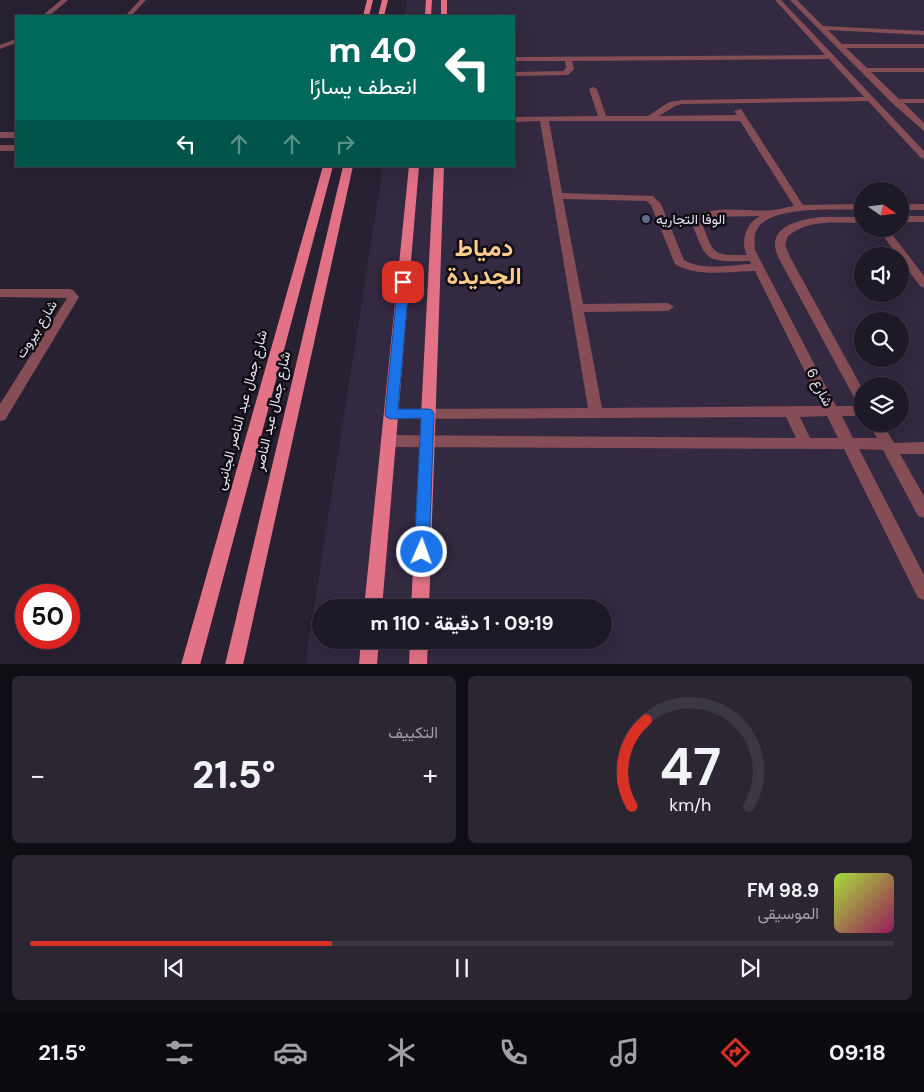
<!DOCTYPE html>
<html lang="ar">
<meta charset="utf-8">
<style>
:root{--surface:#1e1926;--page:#2b2632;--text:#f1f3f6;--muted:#a1a0a7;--line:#3c3843;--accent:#d93025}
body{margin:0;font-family:"DM Sans",Vazirmatn,sans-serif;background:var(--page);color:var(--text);direction:rtl;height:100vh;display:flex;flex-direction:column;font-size:19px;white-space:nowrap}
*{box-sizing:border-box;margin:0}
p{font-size:16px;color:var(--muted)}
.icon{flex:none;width:28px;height:28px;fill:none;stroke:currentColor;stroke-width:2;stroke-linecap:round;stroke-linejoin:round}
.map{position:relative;height:664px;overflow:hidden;direction:ltr}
.details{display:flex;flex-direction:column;gap:12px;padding:12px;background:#100e15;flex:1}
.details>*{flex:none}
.banner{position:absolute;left:15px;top:15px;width:500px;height:152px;border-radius:0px;box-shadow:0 5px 20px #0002,0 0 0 1px var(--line);direction:rtl;background:#00695c;color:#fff;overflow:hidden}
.needle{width:32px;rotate:104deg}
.controls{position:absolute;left:854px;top:182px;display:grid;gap:10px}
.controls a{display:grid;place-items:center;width:55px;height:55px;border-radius:50%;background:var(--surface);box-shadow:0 5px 20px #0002,0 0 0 1px var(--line);font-size:25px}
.speed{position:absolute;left:15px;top:584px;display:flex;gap:10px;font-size:25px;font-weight:700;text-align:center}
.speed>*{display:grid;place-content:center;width:65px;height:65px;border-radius:50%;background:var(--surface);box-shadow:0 5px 20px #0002,0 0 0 1px var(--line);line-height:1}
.speed .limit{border:8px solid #d22;background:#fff;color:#111}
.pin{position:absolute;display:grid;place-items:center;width:42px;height:42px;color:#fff;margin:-21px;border-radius:10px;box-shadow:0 2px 8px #0006}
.me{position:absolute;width:55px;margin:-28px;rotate:2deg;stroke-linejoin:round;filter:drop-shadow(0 0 4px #0008)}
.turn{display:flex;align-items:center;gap:18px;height:105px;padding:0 15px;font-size:22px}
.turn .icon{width:65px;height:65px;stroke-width:2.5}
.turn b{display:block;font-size:35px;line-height:42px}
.lanes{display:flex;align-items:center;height:48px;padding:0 15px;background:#0003;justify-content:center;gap:25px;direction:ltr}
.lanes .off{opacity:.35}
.big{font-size:38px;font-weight:800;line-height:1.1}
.details .card{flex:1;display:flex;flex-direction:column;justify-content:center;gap:8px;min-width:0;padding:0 18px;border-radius:8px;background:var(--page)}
.details .dial{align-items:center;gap:0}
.dial svg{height:130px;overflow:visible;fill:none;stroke:var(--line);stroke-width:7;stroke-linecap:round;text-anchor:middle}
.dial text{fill:var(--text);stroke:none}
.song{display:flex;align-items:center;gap:15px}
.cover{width:60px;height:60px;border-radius:8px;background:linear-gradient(135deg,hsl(80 70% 55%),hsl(330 70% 35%))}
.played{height:5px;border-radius:2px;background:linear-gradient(90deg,var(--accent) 35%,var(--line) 35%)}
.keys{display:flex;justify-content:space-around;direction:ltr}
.heat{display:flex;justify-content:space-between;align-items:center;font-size:28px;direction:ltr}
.details .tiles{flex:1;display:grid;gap:12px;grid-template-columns:1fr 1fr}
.card:last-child{grid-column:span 2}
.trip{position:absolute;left:312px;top:599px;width:300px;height:50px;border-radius:25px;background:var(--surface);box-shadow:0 5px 20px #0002,0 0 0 1px var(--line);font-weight:800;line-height:50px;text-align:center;direction:rtl}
.tabs{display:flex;height:80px;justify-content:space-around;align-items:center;background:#0c0a0f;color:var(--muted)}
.tabs .icon{width:35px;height:35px}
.tabs .current{color:var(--accent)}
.tabs b{font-size:22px;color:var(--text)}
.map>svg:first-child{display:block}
.built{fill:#332940;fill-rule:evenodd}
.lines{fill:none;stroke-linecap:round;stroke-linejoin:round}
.minor{fill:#854d56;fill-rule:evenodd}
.major{fill:#e47286;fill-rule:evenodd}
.route{fill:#1a73e8;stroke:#114b97}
.service-dot{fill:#5c6f8a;stroke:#0f0c14;stroke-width:2}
.labels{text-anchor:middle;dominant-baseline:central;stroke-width:5;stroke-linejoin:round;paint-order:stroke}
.poi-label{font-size:14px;fill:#e7e3ef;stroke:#0f0c14;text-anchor:start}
.street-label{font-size:14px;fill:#e7e3ef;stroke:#0f0c14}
.town-label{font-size:24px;font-weight:bold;fill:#ffca8b;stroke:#0f0c14}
</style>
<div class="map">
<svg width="924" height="665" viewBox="0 0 924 665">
<rect width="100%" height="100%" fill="#282132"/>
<path class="built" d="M 407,0 L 924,0 L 924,664 L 305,665 L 383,166 L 514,166 L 514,16 L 405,16 ZM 862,191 L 900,191 L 900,229 L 862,229 ZM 862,256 L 900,256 L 900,294 L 862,294 ZM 862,321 L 900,321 L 900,359 L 862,359 ZM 862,386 L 900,386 L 900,424 L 862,424 ZM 321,608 L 604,608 L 604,640 L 321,640 Z"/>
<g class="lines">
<path class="minor" d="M 61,0 L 68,0 L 49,16 L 42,16 Z
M 140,0 L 146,0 L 131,16 L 125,16 Z
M 775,0 L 781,0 L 924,151 L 924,159 L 921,158 L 868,101 L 682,104 L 675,106 L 659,116 L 737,115 L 734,111 L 741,109 L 803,205 L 862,204 L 862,210 C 839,210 762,204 755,234 C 754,239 755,245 755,250 L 836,406 L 862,406 L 862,416 L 842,416 L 853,438 L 877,438 L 869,424 L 883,424 L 894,443 L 924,442 L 924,454 L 900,454 L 924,496 L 924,518 L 918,516 L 883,450 L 859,449 L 924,575 L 924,600 L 918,598 L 844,449 L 389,447 L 384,445 L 382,441 L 384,437 L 389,435 L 796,438 L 786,417 L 391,419 L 386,418 L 384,414 L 386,410 L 391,409 L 588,408 L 540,121 L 514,122 L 514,117 L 598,116 L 589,89 L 593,87 L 597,89 L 606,116 L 648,116 L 669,102 L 682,100 L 864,97 L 829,59 L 572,61 L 574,69 L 568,75 L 514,76 L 514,72 L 563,71 L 566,68 L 565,61 L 514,61 L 514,57 L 825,55 ZM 549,121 L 740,121 L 794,206 C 787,207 781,209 774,210 C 753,213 705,202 691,221 C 707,262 704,262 750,261 L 751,264 C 731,265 702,271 684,260 L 661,204 L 653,196 L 562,193 ZM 563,199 L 646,201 L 651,205 L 675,264 C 697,278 730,271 755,271 L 822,406 L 602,408 L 584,312 L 668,311 L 674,307 L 668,303 L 583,304 ZM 760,216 C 746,223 740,241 747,255 C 710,256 714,253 701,221 L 710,217 ZM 827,416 L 838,438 L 810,438 L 800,417 Z
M 790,0 L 797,0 L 823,26 L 924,31 L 924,35 L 828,30 L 842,44 L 924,44 L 924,48 L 846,48 L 867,68 L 924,68 L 924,72 L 871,72 L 899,99 L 924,99 L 924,103 L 904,103 L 924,123 L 924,131 L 892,103 Z
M 16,39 L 16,43 L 0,49 L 0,45 Z
M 0,132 L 16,132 L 16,138 L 0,138 Z
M 0,145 L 16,145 L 16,151 L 0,151 Z
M 900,204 L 924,204 L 924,210 L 900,210 Z
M 900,216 L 924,216 L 924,222 L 900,222 Z
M 820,217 L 862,217 L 862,223 C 836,223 809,219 788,236 L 785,245 L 790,257 L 862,388 L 862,404 L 857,403 L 855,399 L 778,257 C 777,254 775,249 775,245 C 774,224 805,219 820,217 Z
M 878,229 L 888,229 L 924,276 L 924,288 L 920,286 L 900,259 L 900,256 L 898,256 Z
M 0,289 L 69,289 L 73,290 L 79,297 L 5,420 L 0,421 L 0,404 L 67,298 L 0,297 Z"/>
<path class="major" d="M 367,0 L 373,0 L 369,16 L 363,16 Z
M 382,0 L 388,0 L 384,16 L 378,16 Z
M 426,0 L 432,0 L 431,16 L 425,16 Z
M 441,0 L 447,0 L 447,16 L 441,16 Z
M 323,166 L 333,166 L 200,665 L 181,665 Z
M 343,166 L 353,166 L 243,665 L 225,665 Z
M 409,166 L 419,166 L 382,608 L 364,608 Z
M 434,166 L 444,166 L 429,608 L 411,608 Z
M 361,640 L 379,640 L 377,665 L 359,665 Z
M 410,640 L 428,640 L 427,665 L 409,665 Z"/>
</g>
<path class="route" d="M 403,278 L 409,282 L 398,409 L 428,409 L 432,410 L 434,414 L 429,552 L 427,557 L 422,559 L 417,557 L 414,552 L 421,418 L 391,419 L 386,417 L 385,414 L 398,282 Z"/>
<circle class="service-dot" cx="646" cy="219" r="5"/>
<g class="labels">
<g class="poi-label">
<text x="656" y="219">الوفا التجاريه</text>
</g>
<g class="street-label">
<text transform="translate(36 329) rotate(-58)">شارع بيروت</text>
<text transform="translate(820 387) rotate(63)">شارع 6</text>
<text transform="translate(241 410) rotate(-75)">شارع جمال عبد الناصر الجانبى</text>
<text transform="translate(272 411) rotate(-77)">شارع جمال عبد الناصر</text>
</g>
<g class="town-label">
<text x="484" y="247">دمياط<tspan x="484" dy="28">الجديدة</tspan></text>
</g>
</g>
</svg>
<div class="controls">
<a><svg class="needle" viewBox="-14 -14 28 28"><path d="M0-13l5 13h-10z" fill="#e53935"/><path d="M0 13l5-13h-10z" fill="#a1a0a7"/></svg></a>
<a><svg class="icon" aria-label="sound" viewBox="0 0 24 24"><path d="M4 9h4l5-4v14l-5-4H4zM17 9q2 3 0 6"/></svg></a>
<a><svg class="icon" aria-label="search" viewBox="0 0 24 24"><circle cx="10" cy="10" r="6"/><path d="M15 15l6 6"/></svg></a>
<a><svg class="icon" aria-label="layers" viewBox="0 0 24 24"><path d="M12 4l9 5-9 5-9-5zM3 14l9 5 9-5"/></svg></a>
</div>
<div class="speed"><div class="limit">50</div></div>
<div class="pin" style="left:403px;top:282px;background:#d93025"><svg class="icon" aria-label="arrive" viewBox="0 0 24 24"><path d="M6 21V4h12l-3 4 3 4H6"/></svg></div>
<svg class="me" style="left:422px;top:552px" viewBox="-20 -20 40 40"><circle r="17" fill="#1a73e8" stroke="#fff" stroke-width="3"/><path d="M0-11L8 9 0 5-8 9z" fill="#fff"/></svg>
<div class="trip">09:19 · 1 دقيقة · 110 m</div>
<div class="banner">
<div class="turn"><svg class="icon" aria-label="left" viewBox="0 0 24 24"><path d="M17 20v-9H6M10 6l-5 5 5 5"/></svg><div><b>40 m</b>انعطف يسارًا</div></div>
<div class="lanes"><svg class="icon" aria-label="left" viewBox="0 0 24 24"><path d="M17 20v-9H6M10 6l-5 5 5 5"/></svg><svg class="icon off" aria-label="ahead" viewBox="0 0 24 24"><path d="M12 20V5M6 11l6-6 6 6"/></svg><svg class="icon off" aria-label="ahead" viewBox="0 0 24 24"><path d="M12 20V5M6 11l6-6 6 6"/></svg><svg class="icon off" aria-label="right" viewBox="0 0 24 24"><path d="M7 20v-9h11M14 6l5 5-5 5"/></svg></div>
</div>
</div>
<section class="details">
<div class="tiles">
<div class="card dial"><svg viewBox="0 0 100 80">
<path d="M14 69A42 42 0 1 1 86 69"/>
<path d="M14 69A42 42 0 0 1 23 16" stroke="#d93025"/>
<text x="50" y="56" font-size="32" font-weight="700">47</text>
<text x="50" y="72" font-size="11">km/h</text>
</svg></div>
<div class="card"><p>التكييف</p>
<div class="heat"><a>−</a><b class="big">21.5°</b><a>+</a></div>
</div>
<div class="card">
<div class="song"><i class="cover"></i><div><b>98.9 FM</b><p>الموسيقى</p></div></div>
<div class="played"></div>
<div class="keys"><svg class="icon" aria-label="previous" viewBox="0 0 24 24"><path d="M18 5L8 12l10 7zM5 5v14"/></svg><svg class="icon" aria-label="pause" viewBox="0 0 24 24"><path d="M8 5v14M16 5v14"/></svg><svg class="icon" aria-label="next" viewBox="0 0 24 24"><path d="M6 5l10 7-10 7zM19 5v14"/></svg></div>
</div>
</div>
</section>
<nav class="tabs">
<b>09:18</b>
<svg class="icon current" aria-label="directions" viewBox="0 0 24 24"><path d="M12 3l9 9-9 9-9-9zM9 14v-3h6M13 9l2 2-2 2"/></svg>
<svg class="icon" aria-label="music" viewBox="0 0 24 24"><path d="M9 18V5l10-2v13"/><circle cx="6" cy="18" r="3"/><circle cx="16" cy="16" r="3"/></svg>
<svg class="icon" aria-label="phone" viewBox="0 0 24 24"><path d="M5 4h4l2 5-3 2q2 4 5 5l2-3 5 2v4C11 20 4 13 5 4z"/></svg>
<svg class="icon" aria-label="climate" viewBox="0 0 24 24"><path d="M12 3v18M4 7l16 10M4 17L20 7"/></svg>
<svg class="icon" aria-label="car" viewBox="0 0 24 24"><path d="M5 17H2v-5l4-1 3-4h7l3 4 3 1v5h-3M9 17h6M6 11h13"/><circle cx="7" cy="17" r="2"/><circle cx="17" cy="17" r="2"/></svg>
<svg class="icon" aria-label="filters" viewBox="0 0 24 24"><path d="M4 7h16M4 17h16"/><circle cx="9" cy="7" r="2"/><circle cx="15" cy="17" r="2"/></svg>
<b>21.5°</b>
</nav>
